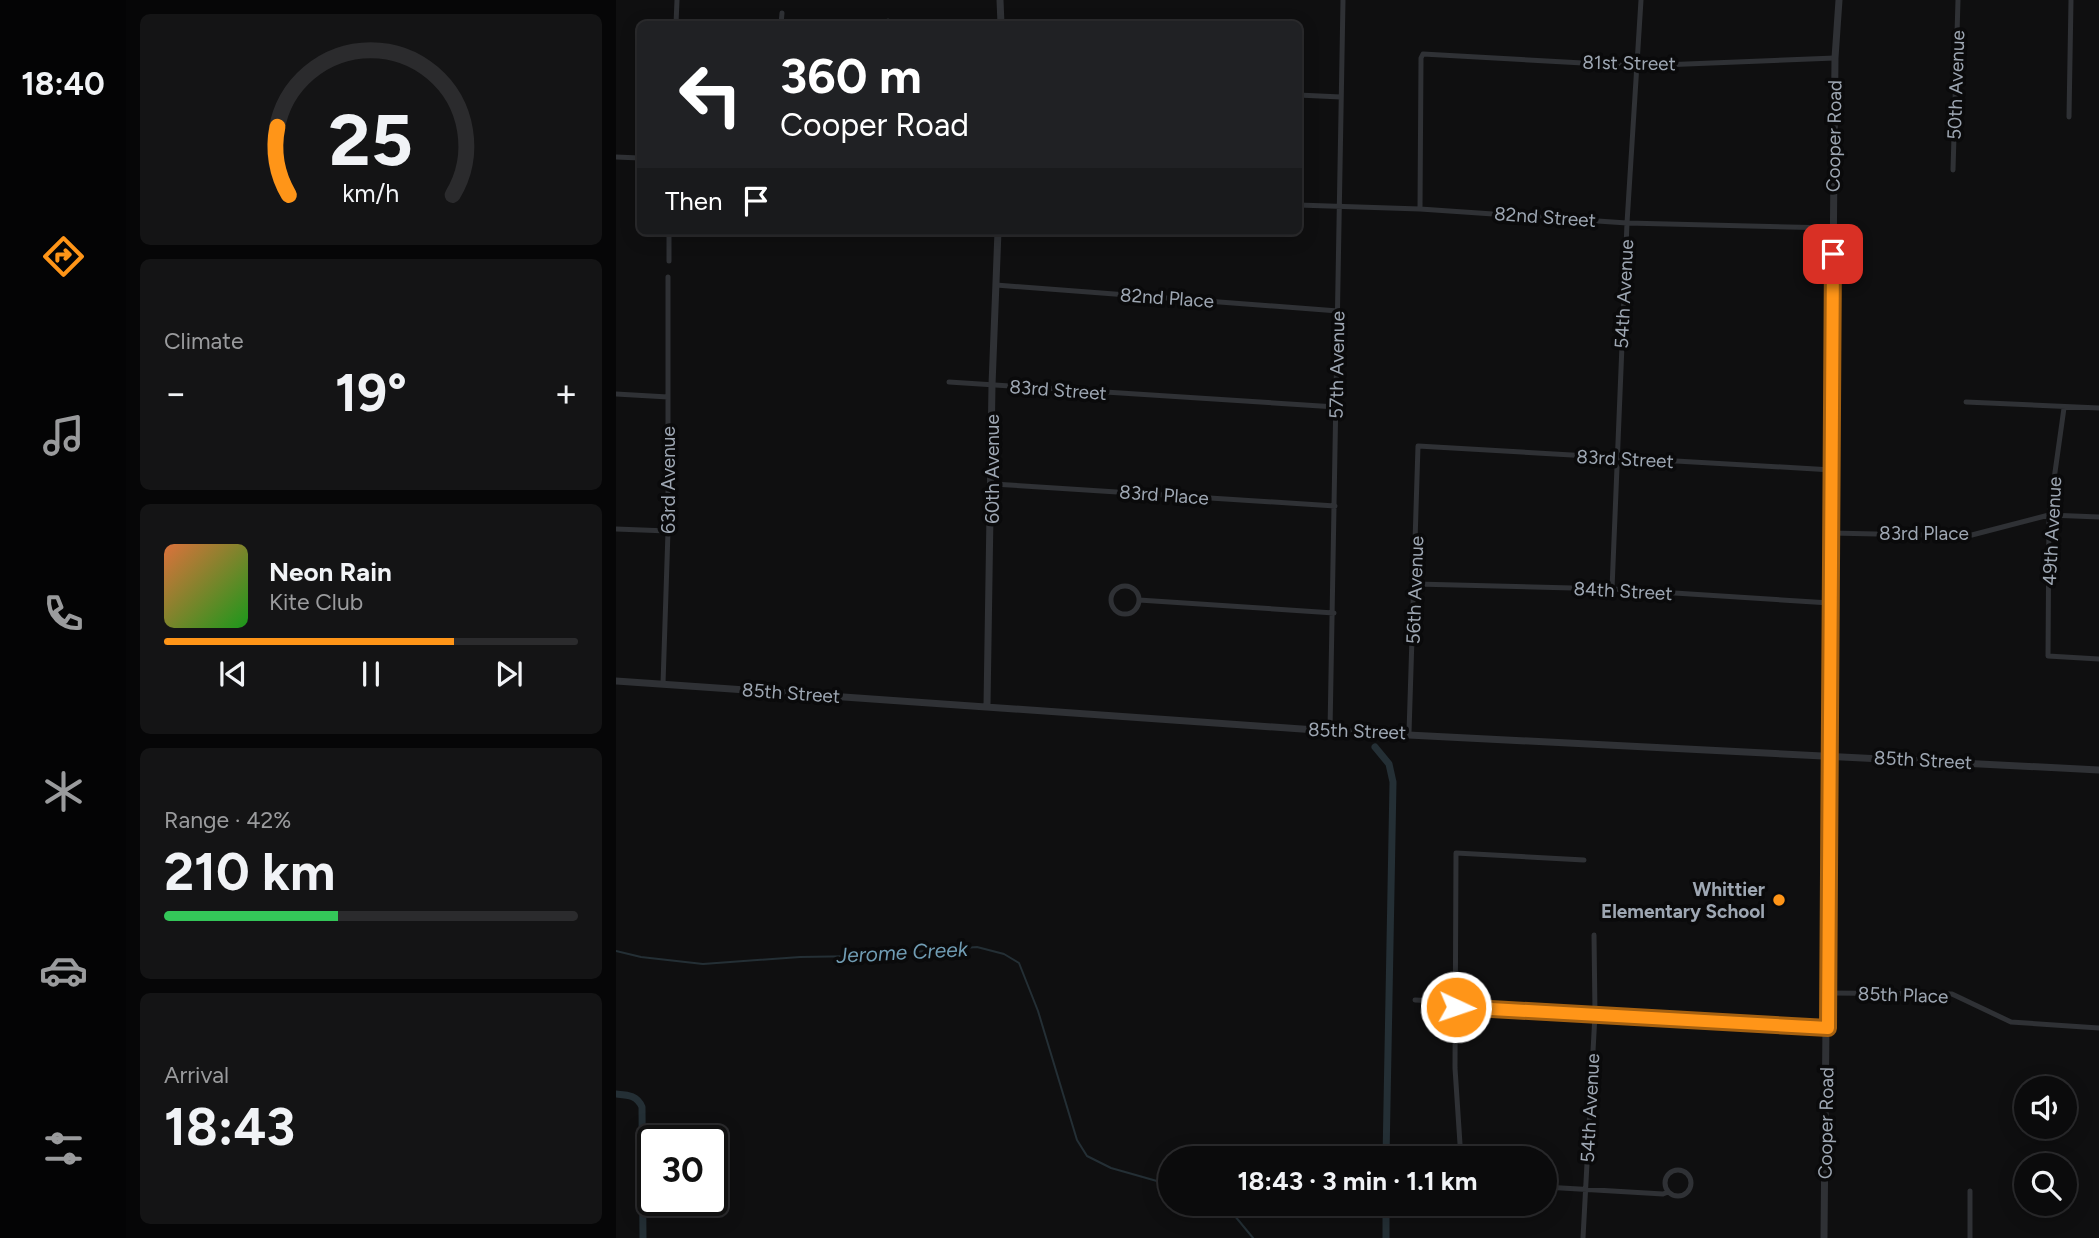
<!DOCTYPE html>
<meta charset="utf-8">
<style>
:root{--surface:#0b0b0c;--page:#141415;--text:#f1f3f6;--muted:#9a9b9d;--line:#2b2b2d;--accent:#ff9518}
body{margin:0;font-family:Figtree,sans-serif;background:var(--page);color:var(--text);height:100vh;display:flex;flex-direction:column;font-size:26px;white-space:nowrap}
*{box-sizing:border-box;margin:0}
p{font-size:23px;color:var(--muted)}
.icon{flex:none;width:38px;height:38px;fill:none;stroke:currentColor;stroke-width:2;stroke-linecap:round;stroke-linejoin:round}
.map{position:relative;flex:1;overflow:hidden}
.panel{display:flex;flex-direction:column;gap:14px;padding:14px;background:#060607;width:490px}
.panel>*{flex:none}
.top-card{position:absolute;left:21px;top:21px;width:665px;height:214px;border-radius:10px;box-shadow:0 4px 18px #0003,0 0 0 2px var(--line);background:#202124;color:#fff;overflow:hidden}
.buttons{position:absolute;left:1398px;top:1076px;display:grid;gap:14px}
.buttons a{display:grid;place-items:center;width:63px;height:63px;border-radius:50%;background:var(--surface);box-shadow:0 4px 18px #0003,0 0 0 2px var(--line);font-size:35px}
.speed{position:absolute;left:21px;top:1125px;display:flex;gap:14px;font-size:35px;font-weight:700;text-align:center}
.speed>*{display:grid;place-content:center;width:91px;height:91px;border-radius:50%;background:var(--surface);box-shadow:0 4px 18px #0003,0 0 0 2px var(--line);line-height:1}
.speed .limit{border:4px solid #111;border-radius:10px;background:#fff;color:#111}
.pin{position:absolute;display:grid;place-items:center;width:60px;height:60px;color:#fff;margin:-30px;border-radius:14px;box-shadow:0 4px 10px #0006}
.me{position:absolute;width:77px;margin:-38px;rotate:93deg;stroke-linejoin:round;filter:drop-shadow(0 0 5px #0008)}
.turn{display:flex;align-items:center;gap:24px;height:147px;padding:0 28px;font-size:32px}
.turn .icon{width:91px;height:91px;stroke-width:2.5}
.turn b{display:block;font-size:49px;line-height:60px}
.then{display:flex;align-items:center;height:66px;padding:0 28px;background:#0003;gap:14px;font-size:26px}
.big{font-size:52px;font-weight:700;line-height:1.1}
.panel .widget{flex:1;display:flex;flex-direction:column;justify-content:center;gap:10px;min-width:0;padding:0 24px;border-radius:10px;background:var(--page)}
.panel .dial{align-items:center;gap:0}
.dial svg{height:182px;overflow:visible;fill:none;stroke:var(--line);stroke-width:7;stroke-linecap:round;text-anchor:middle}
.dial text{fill:var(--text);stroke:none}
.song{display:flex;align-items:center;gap:21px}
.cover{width:84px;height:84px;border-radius:10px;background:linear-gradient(135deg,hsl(20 70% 55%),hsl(120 70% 35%))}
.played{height:7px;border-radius:4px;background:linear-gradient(90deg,var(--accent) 70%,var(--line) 70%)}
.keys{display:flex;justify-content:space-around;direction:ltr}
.heat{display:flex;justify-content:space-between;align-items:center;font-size:38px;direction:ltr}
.charge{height:10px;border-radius:5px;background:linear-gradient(90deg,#34c759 42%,var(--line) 0)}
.trip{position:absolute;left:542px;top:1146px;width:399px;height:70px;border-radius:35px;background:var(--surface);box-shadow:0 4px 18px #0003,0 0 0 2px var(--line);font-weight:700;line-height:70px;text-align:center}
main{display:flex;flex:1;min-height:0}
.tab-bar{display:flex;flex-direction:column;width:126px;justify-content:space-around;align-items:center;background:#040405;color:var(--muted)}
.tab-bar .icon{width:49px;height:49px}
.tab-bar .current{color:var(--accent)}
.tab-bar b{font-size:32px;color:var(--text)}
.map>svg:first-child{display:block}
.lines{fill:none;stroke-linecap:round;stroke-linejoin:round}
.stream{stroke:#242f35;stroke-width:2}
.canal{stroke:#242f35;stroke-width:7}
.minor{stroke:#2f3135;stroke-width:5}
.tertiary{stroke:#2f3135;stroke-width:7}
.route-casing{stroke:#a66110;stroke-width:18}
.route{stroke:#ff9518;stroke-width:12}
.poi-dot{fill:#ff9518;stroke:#0a0a0b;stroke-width:2.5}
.labels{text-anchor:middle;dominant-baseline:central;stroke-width:7;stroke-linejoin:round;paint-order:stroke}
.street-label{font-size:19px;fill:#9ea7b3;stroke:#0a0a0b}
.poi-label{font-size:19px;font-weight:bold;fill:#9ea7b3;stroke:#0a0a0b;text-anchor:end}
.water-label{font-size:21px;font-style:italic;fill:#709cb3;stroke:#0a0a0b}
</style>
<main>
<nav class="tab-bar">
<b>18:40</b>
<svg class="icon current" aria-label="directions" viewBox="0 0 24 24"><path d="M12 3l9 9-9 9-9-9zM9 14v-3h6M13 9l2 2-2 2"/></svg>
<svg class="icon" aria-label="music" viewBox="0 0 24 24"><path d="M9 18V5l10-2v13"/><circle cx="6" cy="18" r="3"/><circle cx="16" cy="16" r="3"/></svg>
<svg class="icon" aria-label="phone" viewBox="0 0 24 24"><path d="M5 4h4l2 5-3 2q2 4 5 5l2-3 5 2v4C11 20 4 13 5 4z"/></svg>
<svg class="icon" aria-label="climate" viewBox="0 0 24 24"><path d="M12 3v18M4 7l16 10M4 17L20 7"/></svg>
<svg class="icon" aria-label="car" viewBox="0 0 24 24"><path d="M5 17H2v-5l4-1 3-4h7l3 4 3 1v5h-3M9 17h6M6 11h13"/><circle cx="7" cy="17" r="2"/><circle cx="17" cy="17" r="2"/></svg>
<svg class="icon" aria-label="filters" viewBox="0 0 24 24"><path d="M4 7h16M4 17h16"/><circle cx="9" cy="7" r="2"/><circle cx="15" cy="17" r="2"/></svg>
</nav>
<section class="panel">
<div class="widget dial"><svg viewBox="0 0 100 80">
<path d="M14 69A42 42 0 1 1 86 69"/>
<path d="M14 69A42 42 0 0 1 9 39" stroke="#ff9518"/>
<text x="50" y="56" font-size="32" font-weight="700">25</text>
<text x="50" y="72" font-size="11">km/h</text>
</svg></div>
<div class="widget"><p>Climate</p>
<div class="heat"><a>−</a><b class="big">19°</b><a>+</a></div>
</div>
<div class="widget">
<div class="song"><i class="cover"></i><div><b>Neon Rain</b><p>Kite Club</p></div></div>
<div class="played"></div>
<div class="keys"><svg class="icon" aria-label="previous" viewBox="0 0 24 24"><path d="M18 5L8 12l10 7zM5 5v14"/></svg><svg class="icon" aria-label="pause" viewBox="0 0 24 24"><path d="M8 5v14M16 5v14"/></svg><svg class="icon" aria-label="next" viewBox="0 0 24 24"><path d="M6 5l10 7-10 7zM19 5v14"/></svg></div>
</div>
<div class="widget"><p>Range · 42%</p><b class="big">210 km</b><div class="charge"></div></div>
<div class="widget"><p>Arrival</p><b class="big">18:43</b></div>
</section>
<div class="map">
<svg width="1483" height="1238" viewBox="0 0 1483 1238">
<rect width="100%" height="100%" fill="#0f0f10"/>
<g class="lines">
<path class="stream" d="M 0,951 L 25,957 L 87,964 L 184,957 L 245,956 L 361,947 L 388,954 L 403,963 L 422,1011 L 461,1140 L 471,1156 L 495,1168 L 555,1185
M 609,1204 L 637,1238"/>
<path class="canal" d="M 759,747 L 773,764 L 777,782 L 770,1158
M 0,1094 C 12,1095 21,1095 26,1107 L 27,1238
M 770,1204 L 770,1238"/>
<path class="minor" d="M 60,24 L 61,0
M 165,24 L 166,13
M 272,24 L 272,21
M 682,95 L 725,97
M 1453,117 L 1455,0
M 0,157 L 24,158
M 1337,170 L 1342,0
M 682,205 L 804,209 L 1011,223 L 1217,228
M 804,209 L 805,58 L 807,54 L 1021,66 L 1219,58
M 53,261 L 53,231
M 380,285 L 722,311
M 333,382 L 720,407
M 0,394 L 52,397
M 1350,402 L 1483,408
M 1448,408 L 1433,515 L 1432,656 L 1483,659
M 377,484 L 719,506
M 0,529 L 52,531
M 1215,533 L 1352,536 L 1433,515 L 1483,517
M 800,584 L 996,589 L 1214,603
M495 600a14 14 0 1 1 28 0a14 14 0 1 1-28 0Z
M 996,589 L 1011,223 L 1025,0
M 523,600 L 718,613
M 47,684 L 52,531 L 52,277
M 714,731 L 727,0
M 793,733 L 802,446 L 1216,470
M 1212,993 L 1336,994 L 1395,1022 L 1483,1028
M 799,1000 L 840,1002
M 840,1007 L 1212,1028
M 849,1158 L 844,1144 L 839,1068 L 840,853 L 968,860
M1049 1183a13 13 0 1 1 26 0a13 13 0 1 1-26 0Z
M 929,1187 L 1047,1194 L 1052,1192
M 967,1238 L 979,1014 L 978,935
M 1354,1238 L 1354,1191"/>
<path class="tertiary" d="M 384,0 L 385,24
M 0,681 L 714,731 L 1483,770
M 371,706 L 376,385 L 382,231
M 1208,1238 L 1219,58 L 1223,0"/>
</g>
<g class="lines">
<g class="route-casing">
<path id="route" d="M 840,1007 L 1212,1028 L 1217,254"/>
</g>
<use href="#route" class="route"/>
</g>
<circle class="poi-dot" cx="1163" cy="900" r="7"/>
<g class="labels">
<g class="street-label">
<text transform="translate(1013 63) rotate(1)">81st Street</text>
<text transform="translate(1340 85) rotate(-88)">50th Avenue</text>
<text transform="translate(1218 136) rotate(-89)">Cooper Road</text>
<text transform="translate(929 217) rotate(4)">82nd Street</text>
<text transform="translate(1008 294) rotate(-87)">54th Avenue</text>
<text transform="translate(551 298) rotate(4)">82nd Place</text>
<text transform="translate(721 365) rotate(-89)">57th Avenue</text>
<text transform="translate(442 390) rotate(4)">83rd Street</text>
<text transform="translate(1009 459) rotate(3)">83rd Street</text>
<text transform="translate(376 469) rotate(-90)">60th Avenue</text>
<text transform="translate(52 480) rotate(-90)">63rd Avenue</text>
<text transform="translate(548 495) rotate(4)">83rd Place</text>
<text transform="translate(1436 531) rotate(-87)">49th Avenue</text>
<text x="1308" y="533">83rd Place</text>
<text transform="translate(799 590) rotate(-88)">56th Avenue</text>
<text transform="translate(1007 591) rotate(3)">84th Street</text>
<text transform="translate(175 693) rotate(4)">85th Street</text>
<text transform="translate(741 731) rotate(2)">85th Street</text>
<text transform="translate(1307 760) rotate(3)">85th Street</text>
<text transform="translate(1287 995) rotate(2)">85th Place</text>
<text transform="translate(974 1108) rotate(-87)">54th Avenue</text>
<text transform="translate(1210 1123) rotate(-89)">Cooper Road</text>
</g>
<g class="poi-label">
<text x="1149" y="889">Whittier<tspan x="1149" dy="22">Elementary School</tspan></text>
</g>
<g class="water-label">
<text transform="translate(286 952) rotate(-3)">Jerome Creek</text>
</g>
</g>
</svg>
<div class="buttons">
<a><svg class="icon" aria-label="sound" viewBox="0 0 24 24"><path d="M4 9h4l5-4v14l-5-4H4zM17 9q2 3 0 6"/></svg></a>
<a><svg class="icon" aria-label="search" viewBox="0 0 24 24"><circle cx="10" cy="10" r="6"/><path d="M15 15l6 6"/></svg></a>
</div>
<div class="speed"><div class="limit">30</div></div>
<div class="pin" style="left:1217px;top:254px;background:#d93025"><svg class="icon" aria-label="arrive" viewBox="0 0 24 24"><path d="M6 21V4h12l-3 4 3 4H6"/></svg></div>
<svg class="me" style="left:840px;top:1007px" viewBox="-20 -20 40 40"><circle r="17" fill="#ff9518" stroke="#fff" stroke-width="3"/><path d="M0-11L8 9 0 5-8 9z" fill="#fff"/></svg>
<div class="trip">18:43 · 3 min · 1.1 km</div>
<div class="top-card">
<div class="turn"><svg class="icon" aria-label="left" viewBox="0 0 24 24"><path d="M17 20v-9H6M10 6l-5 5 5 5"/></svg><div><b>360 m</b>Cooper Road</div></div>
<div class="then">Then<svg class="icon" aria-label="arrive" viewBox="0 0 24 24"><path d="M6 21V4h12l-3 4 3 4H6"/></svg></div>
</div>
</div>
</main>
